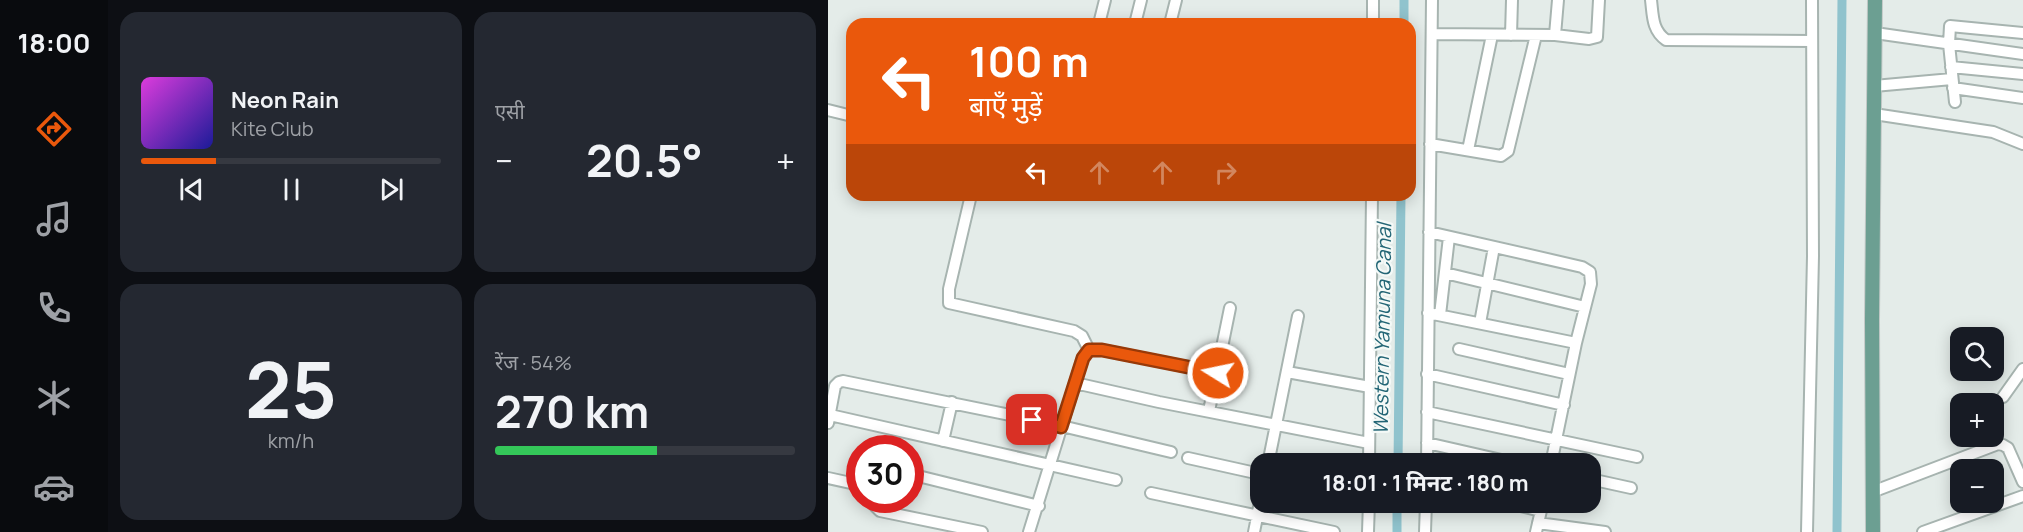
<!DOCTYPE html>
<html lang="hi">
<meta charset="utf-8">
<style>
:root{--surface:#171b24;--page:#242831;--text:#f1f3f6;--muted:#9ea1a6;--line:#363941;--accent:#ea580c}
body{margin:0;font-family:Manrope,"Noto Sans Devanagari",sans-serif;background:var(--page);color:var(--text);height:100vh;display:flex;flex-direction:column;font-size:22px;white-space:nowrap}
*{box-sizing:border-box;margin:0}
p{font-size:20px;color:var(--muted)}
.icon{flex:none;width:33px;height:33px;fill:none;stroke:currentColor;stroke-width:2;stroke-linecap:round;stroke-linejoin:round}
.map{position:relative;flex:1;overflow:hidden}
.drawer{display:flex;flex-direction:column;gap:12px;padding:12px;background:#0d0f14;width:720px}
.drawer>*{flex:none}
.banner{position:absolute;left:18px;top:18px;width:570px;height:183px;border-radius:18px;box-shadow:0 3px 15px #0003;background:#ea580c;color:#fff;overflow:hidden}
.buttons{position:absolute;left:1122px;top:327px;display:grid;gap:12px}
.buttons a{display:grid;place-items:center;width:54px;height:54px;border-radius:12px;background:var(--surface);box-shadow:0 3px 15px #0003;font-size:30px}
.speed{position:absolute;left:18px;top:435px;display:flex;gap:12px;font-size:30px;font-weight:700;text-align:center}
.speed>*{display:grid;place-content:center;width:78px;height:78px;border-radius:50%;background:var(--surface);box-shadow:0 3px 15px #0003;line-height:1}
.speed .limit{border:9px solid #d22;background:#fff;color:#111}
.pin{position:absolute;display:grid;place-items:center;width:51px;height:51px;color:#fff;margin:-26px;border-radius:12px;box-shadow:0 3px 9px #0006}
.me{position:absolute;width:66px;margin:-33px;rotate:280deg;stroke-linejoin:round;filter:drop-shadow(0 0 4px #0008)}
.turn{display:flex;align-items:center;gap:21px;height:126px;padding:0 24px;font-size:27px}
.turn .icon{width:78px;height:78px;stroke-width:2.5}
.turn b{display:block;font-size:42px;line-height:51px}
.lanes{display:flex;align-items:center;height:57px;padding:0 24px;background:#0003;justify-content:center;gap:30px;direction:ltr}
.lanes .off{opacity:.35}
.big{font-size:45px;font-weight:700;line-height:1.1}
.drawer .card{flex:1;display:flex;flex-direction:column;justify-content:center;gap:9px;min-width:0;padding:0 21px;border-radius:18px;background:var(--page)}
.drawer .dial{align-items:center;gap:0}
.dial b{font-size:78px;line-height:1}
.song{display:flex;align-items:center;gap:18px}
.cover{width:72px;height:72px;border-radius:9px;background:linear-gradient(135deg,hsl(300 70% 55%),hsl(240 70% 35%))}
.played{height:6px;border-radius:3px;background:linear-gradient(90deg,var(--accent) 25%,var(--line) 25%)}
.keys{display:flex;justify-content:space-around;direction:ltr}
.heat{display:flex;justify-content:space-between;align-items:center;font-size:33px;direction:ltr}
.charge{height:9px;border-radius:4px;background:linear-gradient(90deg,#34c759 54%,var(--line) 0)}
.drawer .tiles{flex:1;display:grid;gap:12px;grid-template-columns:repeat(2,1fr)}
.trip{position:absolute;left:422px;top:453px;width:351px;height:60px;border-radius:18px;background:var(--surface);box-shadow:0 3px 15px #0003;font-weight:700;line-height:60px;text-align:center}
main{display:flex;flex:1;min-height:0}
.menu{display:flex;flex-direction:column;width:108px;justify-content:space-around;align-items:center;background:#090b0e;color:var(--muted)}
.menu .icon{width:42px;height:42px}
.menu .on{color:var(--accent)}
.menu b{font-size:27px;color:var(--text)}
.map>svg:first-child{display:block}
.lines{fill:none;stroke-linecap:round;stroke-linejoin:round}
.canal{stroke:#90c3cd;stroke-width:9}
.minor-casing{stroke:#a7b4b0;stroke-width:14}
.major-casing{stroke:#c2c9c7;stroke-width:16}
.minor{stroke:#fff;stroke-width:10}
.major{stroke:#6c9f92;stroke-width:14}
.route-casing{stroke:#983908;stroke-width:15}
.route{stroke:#ea580c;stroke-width:10}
.labels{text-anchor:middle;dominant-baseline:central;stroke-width:4.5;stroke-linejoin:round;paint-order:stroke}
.water-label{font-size:20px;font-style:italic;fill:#226575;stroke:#f4f9f7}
</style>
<main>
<nav class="menu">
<b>18:00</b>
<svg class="icon on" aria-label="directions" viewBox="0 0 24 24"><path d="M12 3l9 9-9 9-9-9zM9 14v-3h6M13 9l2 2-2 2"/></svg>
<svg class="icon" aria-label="music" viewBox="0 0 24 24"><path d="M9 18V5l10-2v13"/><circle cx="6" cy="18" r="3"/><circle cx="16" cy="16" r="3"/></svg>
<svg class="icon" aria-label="phone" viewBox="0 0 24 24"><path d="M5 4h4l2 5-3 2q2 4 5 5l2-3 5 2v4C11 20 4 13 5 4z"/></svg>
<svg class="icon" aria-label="climate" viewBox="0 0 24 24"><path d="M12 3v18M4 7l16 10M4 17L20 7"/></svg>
<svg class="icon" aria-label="car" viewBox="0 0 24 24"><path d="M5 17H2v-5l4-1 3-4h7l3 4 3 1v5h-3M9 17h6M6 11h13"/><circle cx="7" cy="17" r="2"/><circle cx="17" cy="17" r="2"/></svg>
</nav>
<section class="drawer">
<div class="tiles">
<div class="card">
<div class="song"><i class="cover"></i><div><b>Neon Rain</b><p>Kite Club</p></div></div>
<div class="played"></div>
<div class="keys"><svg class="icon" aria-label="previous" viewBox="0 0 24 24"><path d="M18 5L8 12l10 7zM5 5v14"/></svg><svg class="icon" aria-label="pause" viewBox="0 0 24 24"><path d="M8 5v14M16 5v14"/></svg><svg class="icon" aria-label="next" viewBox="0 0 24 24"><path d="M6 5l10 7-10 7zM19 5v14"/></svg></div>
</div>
<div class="card"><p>एसी</p>
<div class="heat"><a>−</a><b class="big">20.5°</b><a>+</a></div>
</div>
<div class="card dial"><b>25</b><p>km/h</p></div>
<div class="card"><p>रेंज · 54%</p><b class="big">270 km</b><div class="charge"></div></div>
</div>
</section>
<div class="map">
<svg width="1195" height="532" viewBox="0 0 1195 532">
<rect width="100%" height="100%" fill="#e4ece9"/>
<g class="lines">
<path class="canal" d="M 576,24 L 576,0
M 570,464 L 573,195
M 569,532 L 569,502
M 1009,532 L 1014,0"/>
<g class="minor-casing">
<path id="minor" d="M 730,0 L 727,35 L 761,39 L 769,37 L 771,0
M 823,0 C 825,16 824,30 838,40 L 984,41
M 271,24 L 277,0
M 307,24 L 313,0
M 342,24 L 348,0
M 545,24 L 545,0
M 1047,33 L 1195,54
M 604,34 L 727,35
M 683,35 L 684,0
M 1123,67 L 1195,74
M 1046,86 L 1124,79
M 1125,88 L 1195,98
M 1127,102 L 1121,44 L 1122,26 L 1195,33
M 0,110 L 24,116
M 1046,114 L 1165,132 L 1195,144
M 602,144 L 673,156 L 680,151 L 708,35
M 640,150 L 664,35
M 143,195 L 121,289 L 121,303 L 246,331 L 254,336 L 261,350
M 601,232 L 754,267 L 762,272 L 763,284 L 748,343 L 723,464
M 617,273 L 757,307
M 600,313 L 748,343
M 612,315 L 621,237
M 652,323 L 666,247
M 631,349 L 741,374
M 459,372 L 542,387
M 599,374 L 736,405
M 247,383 L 331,402 L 541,443
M 1175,397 L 1195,369
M 381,411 L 402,308
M 599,412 L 809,457
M 2,415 L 288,480
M 0,423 L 7,386 L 11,382 L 15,381 L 221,423 L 343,452
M 115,441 L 124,402
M 599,443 L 691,464
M 360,458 L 432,474
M 440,464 L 470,316
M 541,464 L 544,195
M 599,464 L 604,0
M 82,474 L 211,506
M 0,478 L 32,485
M 762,479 L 803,488
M 1044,492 L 1170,444 L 1175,445 L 1180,448 L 1195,482
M 323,493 L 506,532
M 46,500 L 47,506 L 52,511 L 154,532
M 676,502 L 713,511
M 710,523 L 777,532
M 201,532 L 247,383 L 255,358 L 261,350 L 274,350 L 390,373
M 426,532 L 432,502
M 540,532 L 541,502
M 597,532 L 598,502
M 708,532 L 715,502
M 979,532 L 985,256 L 984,0
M 1095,532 L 1195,496"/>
</g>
<g class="major-casing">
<path id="major" d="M 1045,532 L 1044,320 L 1047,0"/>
</g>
<use href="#minor" class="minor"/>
<use href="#major" class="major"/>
</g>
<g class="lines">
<g class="route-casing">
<path id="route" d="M 204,420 L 233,427 L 255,358 L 261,350 L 274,350 L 390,373"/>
</g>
<use href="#route" class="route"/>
</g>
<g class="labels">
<g class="water-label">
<text transform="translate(554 329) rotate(-89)">Western Yamuna Canal</text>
</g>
</g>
</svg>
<div class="buttons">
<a><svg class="icon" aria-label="search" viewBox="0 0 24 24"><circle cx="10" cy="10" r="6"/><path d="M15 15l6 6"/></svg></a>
<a>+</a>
<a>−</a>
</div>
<div class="speed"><div class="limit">30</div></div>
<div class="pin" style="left:204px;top:420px;background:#d93025"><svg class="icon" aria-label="arrive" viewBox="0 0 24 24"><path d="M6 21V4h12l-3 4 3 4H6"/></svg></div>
<svg class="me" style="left:390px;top:373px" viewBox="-20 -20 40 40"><circle r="17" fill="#ea580c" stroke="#fff" stroke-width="3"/><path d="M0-11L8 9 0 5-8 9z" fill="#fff"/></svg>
<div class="trip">18:01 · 1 मिनट · 180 m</div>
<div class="banner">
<div class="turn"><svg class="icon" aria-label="left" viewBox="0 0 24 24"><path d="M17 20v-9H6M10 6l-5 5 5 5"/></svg><div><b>100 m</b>बाएँ मुड़ें</div></div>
<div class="lanes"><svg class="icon" aria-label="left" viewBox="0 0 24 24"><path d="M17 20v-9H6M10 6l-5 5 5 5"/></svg><svg class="icon off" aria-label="ahead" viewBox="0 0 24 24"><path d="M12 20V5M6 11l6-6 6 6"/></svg><svg class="icon off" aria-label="ahead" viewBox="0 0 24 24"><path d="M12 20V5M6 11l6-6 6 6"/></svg><svg class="icon off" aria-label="right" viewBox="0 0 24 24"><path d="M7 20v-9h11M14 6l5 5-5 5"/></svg></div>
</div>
</div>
</main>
